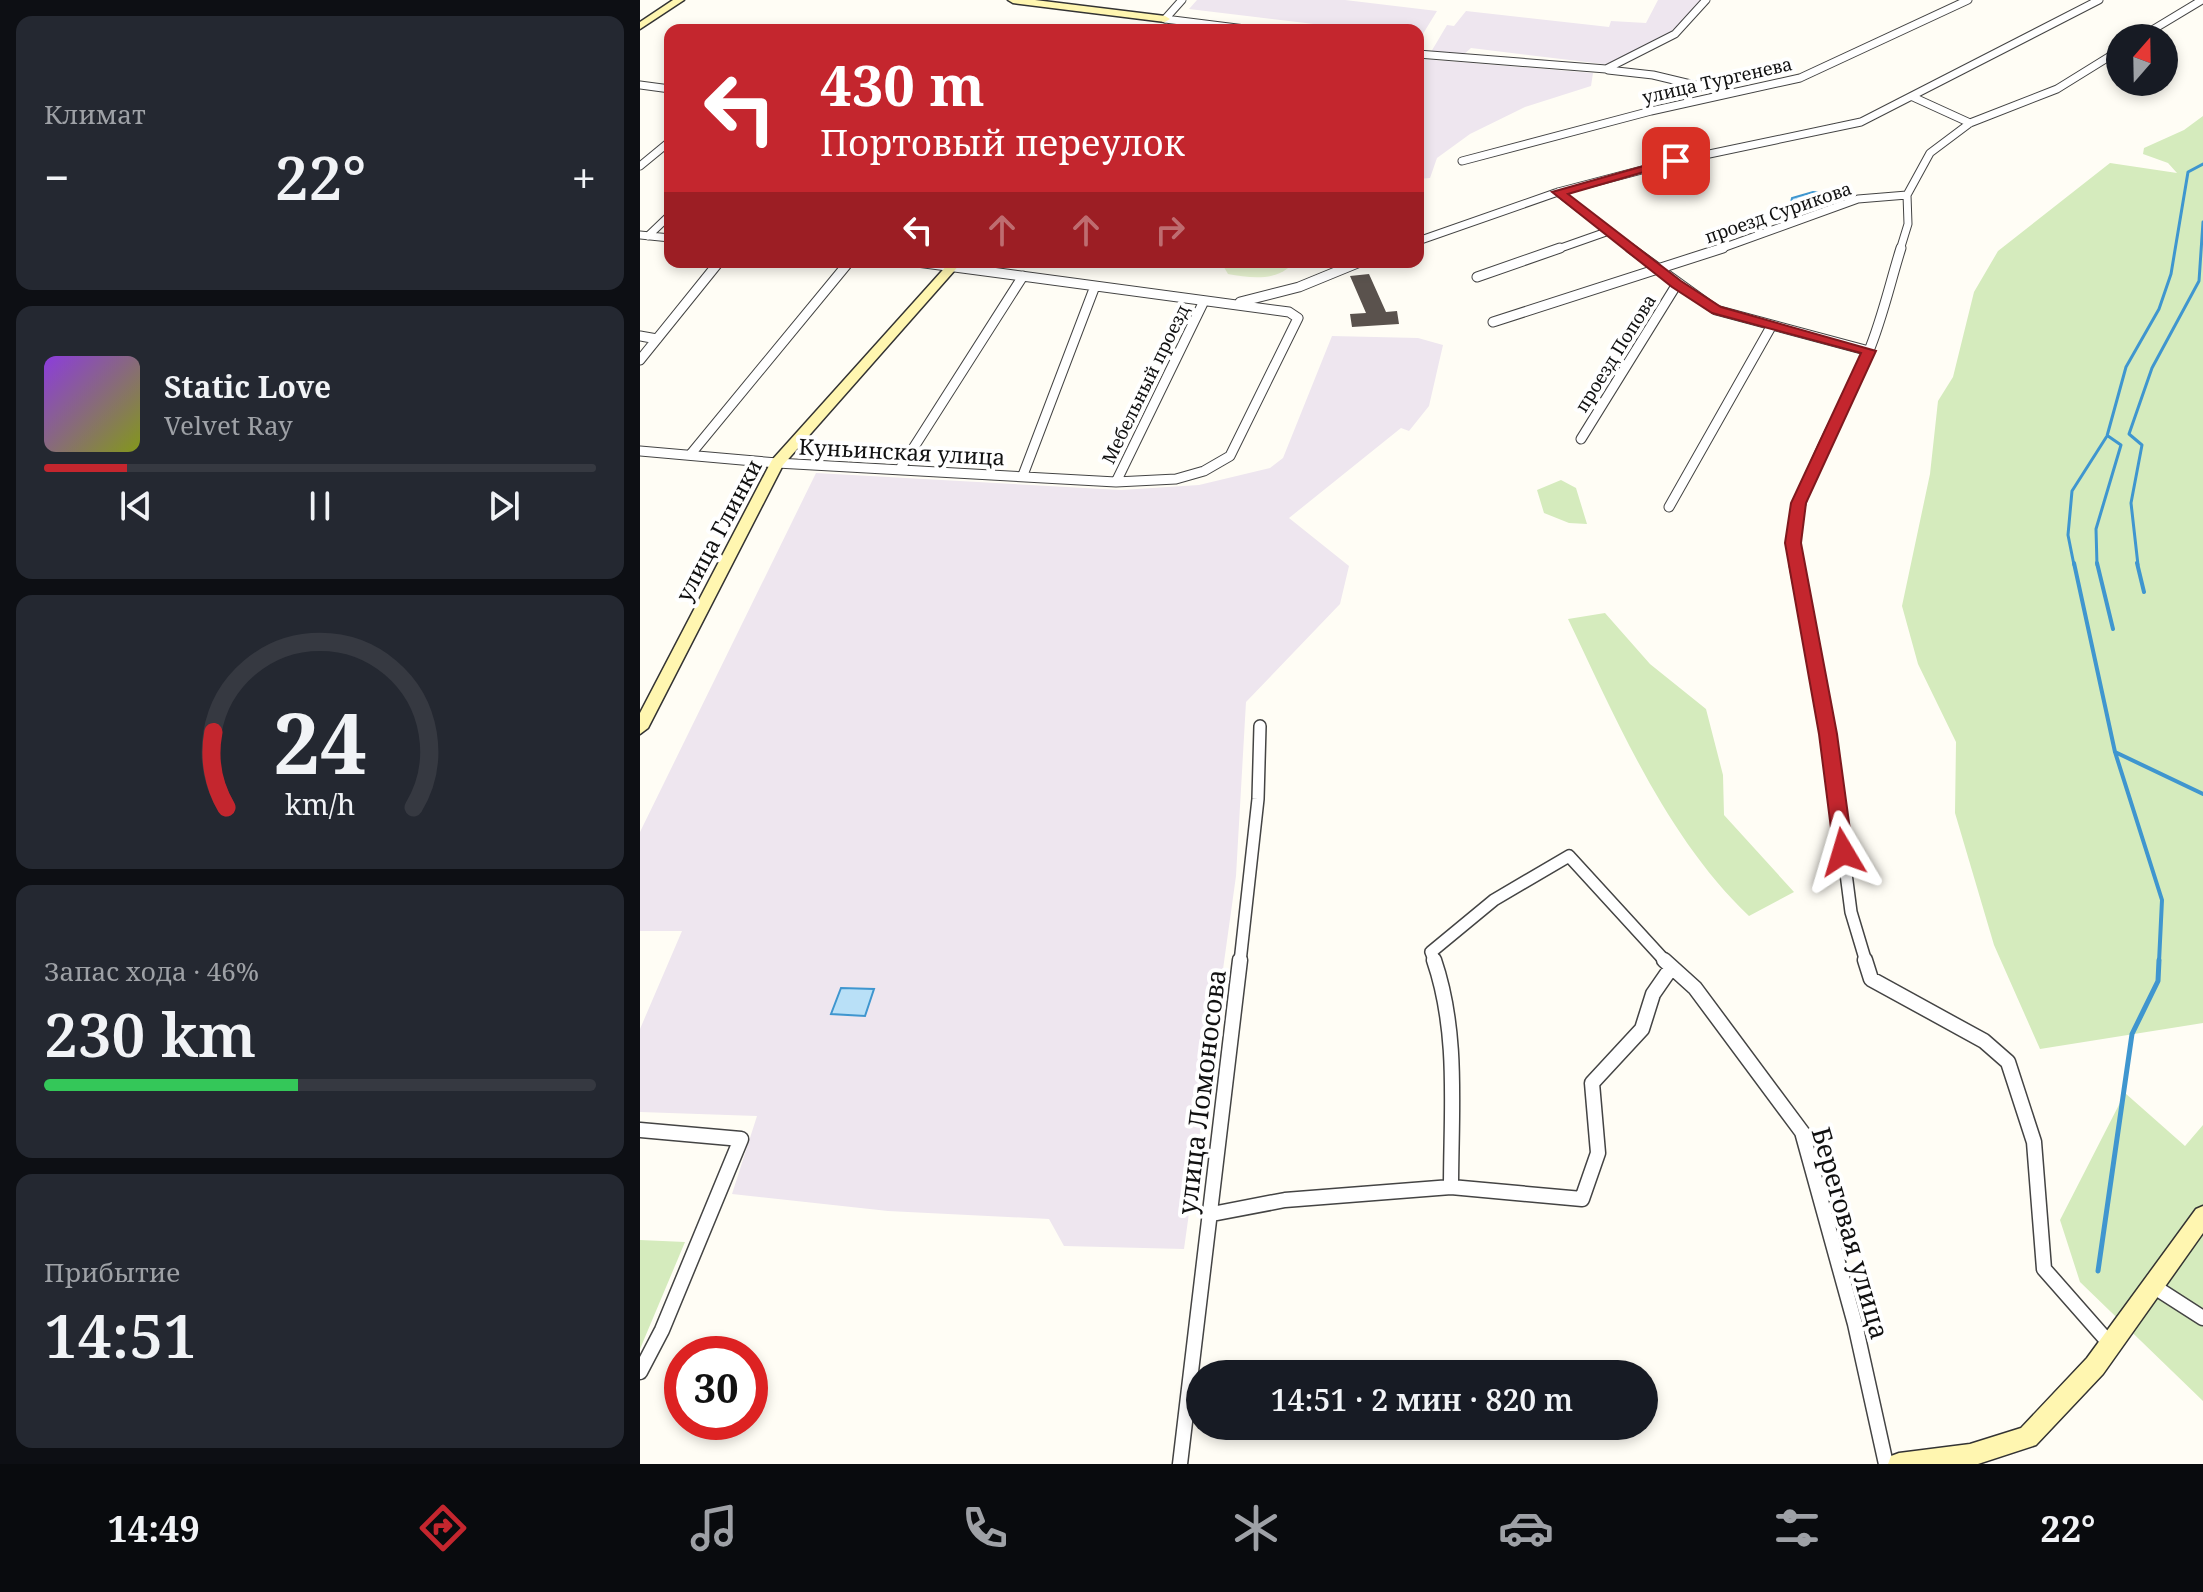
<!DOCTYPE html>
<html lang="ru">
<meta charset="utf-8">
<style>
:root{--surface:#171b24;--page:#242831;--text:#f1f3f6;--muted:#9ea1a6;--line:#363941;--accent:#c4262e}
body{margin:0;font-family:"Noto Serif",serif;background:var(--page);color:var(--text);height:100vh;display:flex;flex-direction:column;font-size:30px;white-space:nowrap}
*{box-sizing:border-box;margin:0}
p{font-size:26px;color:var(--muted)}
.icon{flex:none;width:44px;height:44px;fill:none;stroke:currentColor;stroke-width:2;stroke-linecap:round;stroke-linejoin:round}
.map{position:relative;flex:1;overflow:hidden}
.details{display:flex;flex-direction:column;gap:16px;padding:16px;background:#0d0f14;width:640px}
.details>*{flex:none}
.top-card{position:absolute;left:24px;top:24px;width:760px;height:244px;border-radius:16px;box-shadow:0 4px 12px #0003;background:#c4262e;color:#fff;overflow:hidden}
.needle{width:52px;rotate:20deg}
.buttons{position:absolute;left:1466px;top:24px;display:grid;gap:16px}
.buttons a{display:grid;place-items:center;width:72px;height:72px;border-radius:50%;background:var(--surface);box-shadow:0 4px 12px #0003;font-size:40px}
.speed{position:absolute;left:24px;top:1336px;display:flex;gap:16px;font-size:40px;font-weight:700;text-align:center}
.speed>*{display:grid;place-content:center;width:104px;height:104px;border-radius:50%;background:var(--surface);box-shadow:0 4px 12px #0003;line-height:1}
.speed .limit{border:12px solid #d22;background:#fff;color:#111}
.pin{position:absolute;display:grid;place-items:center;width:68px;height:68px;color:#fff;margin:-34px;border-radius:16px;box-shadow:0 4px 12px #0006}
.me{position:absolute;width:88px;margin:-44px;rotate:353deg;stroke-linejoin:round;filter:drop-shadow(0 0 6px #0008)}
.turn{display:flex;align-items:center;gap:28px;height:168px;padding:0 24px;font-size:36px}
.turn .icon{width:104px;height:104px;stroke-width:2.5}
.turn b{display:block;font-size:56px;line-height:68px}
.lanes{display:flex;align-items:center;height:76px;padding:0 24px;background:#0003;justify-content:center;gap:40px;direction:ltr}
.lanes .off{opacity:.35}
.big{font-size:60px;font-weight:600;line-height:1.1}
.details .card{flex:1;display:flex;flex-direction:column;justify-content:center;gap:12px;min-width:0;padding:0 28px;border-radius:16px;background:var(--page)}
.details .dial{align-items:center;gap:0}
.dial svg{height:208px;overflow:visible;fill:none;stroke:var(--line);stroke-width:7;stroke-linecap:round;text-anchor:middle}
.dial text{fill:var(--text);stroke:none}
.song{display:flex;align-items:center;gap:24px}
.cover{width:96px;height:96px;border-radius:12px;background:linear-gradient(135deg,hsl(270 70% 55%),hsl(70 70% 35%))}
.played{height:8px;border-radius:4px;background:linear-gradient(90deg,var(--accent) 15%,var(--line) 15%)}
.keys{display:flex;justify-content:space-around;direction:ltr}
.heat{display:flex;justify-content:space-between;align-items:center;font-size:44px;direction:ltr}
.charge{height:12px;border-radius:6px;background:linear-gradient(90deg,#34c759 46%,var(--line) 0)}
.trip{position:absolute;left:546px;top:1360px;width:472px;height:80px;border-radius:40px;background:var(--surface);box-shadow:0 4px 12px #0003;font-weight:600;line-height:80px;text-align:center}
.tabs{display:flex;height:128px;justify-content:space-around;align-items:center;background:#090b0e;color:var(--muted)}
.tabs .icon{width:56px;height:56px}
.tabs .selected{color:var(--accent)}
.tabs b{font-size:36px;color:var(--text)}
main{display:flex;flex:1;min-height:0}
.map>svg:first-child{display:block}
.industrial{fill:#eee6ef}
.green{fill:#d5ebbd}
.pitch{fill:#e6f2cf}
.water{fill:#b9e0f7;stroke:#3f96cf;stroke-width:2}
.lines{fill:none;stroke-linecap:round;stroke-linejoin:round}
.stream-far2{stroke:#3f96cf;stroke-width:3}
.stream-far1{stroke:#3f96cf;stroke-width:4}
.stream{stroke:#3f96cf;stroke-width:5}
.building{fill:#5a524d}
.street-far3-casing{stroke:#444;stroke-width:9}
.street-far2-casing{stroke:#444;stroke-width:11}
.street-far1-casing{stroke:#444;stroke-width:14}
.street-casing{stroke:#444;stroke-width:17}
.secondary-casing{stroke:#333;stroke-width:3}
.street-far3{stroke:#fff;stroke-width:7}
.street-far2{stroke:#fff;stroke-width:9}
.street-far1{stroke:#fff;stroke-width:11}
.street{stroke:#fff;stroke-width:14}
.secondary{fill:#fff6b0;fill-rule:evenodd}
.route{fill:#c4262e;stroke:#7f191e;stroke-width:2}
.labels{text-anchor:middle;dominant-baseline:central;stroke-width:8;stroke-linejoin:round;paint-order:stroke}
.far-street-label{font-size:18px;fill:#111;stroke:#fff}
.street-label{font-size:22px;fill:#111;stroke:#fff}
.near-street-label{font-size:26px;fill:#111;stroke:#fff}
</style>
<main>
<section class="details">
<div class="card"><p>Климат</p>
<div class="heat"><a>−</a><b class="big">22°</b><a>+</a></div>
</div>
<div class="card">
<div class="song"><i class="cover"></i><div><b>Static Love</b><p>Velvet Ray</p></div></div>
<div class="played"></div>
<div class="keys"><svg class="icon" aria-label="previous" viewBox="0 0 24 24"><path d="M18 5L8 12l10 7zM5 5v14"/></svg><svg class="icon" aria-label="pause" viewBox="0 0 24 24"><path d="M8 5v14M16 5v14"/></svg><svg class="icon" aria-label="next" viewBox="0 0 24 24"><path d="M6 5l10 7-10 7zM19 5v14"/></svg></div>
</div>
<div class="card dial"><svg viewBox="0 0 100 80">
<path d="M14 69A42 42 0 1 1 86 69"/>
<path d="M14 69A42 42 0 0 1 9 40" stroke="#c4262e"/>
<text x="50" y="56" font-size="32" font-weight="700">24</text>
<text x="50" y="72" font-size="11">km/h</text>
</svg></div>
<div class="card"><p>Запас хода · 46%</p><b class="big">230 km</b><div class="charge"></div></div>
<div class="card"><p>Прибытие</p><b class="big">14:51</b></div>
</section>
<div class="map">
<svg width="1563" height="1464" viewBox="0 0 1563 1464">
<rect width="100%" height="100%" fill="#fffdf5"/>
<path class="industrial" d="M 557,0 L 705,0 L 797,11 L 778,42 L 778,30 L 724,30 L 549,9 Z
M 1018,0 L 1062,0 L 1034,30 L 971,65 L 831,48 L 822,56 L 791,52 L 807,25 L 814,26 L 826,11 L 969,27 L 971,21 L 1006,23 Z
M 781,59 L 782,59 L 953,73 L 951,86 L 885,107 L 830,134 L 797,158 L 790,178 L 778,179 L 778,65 Z
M 692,336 L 778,338 L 803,345 L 789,406 L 769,431 L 761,428 L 649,518 L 709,566 L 700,604 L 606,702 L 596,876 L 544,1249 L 424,1246 L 409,1219 L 248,1211 L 92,1194 L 117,1116 L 0,1112 L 0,1029 L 42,931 L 0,931 L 0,832 L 176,473 L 481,490 L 559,485 L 630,468 L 643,458 Z"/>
<path class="green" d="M 1563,116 L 1563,1023 L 1400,1049 L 1354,945 L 1315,813 L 1316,742 L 1278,664 L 1262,606 L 1290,474 L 1298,401 L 1313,377 L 1334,292 L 1358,251 L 1470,163 L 1537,173 L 1528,163 L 1503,154 L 1504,148 L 1544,130 Z
M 921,480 L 936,488 L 947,524 L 929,523 L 904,513 L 897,490 Z
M 965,613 L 1010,664 L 1066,709 L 1083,775 L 1084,815 L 1154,892 L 1109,916 C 1026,837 977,721 928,619 Z
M 1485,1093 L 1545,1146 L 1563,1125 L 1563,1401 L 1440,1282 L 1420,1220 Z
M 0,1240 L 45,1242 L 0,1349 Z"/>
<path class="pitch" d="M 581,262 L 654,262 C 638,282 611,278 588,274 Z"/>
<path class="water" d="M 1173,192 L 1192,194 L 1196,201 L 1163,210 L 1150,207 L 1152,198 Z
M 201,988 L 234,989 L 225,1016 L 191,1014 Z"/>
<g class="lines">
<path class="stream-far2" d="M 1434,565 L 1428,535 L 1432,491 L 1467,436 L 1486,367 L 1519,309 L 1531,274 L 1548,172 L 1563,164
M 1457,565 L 1456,529 L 1481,445 L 1468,436
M 1498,565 L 1491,503 L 1502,445 L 1489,434 L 1512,368 L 1559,281 L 1563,222"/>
<path class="stream-far1" d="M 1434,563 L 1475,752 L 1522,900 L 1519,962
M 1457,563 L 1473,629
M 1497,563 L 1504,592
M 1475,752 L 1563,794"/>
<path class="stream" d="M 1458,1271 L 1492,1034 L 1518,981 L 1519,960"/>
</g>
<path class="building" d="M 729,274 L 746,312 L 757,311 L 759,324 L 712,327 L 710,314 L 726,313 L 710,276 Z"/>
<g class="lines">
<g class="street-far3-casing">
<path id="street-far3" d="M 525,19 L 613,30
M 525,19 L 542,0
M 1499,38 L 1562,0
M 778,54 L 966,69 L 1035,34 L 1066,0
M 968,70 L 1013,75 L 1084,92
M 0,85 L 30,89
M 1273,97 L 1330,123
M 822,161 L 1011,111 L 1160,78 L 1328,0
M 0,166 L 28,143
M 918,192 L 993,250
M 0,235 L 30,238
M 8,236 L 30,215
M 778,241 L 918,192 L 1036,161 L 1221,122 L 1459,0
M 915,250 L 969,231
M 1077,250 L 1218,199 L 1267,195
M 1260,250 L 1268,224 L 1267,195 L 1290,153 L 1330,123 L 1417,89 L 1480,50"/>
</g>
<g class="street-far2-casing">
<path id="street-far2" d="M 990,248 L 1076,310 L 1229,351
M 837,277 L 920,248
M 600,302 L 659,287 L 720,262
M 853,322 L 1083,248
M 0,336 L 17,339
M 0,360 L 79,262
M 941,439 L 1037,284
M 0,451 L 137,463 L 476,482 L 536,479 L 564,471 L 590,456 L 658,318 L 649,312 L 277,262
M 50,455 L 209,262
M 260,469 L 383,276
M 383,475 L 455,286
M 476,482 L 564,301
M 1029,507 L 1132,325
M 1156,565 C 1147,490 1200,420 1228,353 C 1242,320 1250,283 1261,248"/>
</g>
<g class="street-far1-casing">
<path id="street-far1" d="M 1155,563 L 1188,734 L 1211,912 L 1226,962
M 600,962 L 618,799 L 620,726
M 795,962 L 791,952 L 854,900 L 929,856 L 1026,962"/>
</g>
<g class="street-casing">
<path id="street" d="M 794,960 C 819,1033 811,1111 811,1187
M 1024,960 L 1055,988 L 1162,1132 L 1215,1324 L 1246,1464
M 1225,960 L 1231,979 L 1344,1041 L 1368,1062 L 1394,1142 L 1404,1269 L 1470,1344
M 0,1130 L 101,1139 L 22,1330 L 0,1372
M 572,1214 L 645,1200 L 811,1187 L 942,1199 L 958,1153 L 952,1083 L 1002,1029 L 1013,994 L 1031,968
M 1513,1286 L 1563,1318
M 540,1464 L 600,960"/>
</g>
<g class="secondary-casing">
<path id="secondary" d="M 33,0 L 44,0 L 0,29 L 0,22 Z
M 368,0 L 395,0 L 525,16 L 530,19 L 525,22 L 373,3 Z
M 310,262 L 322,262 L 143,465 L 8,728 L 0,734 L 0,713 L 132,460 Z
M 1563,1206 L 1563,1233 L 1463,1374 L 1396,1445 L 1338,1464 L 1248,1464 L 1251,1456 L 1259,1453 L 1330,1444 L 1381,1428 L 1447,1358 L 1556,1209 Z"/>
</g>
<use href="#street-far3" class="street-far3"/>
<use href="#street-far2" class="street-far2"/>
<use href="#street-far1" class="street-far1"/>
<use href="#street" class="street"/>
<use href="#secondary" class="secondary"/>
</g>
<path class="route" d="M 1032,158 L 1042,161 L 928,194 L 1041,281 L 1081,307 L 1236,351 L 1166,503 L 1161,543 L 1197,734 L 1213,852 L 1203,860 L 1194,852 L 1179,734 L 1145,543 L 1151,503 L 1221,353 L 1072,313 L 1032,287 L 912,192 Z"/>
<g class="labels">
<g class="far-street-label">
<text transform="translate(1077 80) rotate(-13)">улица Тургенева</text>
<text transform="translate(1138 212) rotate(-19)">проезд Сурикова</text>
<text transform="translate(975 353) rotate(-58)">проезд Попова</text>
<text transform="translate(505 384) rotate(-64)">Мебельный проезд</text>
</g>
<g class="street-label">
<text transform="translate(262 451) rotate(3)">Куньинская улица</text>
<text transform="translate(78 530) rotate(-62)">улица Глинки</text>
</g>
<g class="near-street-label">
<text transform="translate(561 1092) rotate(-83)">улица Ломоносова</text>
<text transform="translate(1211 1233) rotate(74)">Береговая улица</text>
</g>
</g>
</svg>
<div class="buttons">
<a><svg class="needle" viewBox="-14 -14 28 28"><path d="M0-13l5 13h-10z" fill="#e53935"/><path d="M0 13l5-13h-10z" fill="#9ea1a6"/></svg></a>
</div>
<div class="speed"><div class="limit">30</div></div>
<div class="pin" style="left:1036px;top:161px;background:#d93025"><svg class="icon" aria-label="arrive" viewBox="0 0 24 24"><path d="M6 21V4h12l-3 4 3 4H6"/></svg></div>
<svg class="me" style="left:1203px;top:852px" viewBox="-20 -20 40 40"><path d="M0-17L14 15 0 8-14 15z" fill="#c4262e" stroke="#fff" stroke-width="4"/></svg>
<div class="trip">14:51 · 2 мин · 820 m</div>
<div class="top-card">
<div class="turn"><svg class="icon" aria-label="left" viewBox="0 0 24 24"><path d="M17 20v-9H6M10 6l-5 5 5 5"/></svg><div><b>430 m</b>Портовый переулок</div></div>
<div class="lanes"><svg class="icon" aria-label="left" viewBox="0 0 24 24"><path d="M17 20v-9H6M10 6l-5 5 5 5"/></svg><svg class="icon off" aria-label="ahead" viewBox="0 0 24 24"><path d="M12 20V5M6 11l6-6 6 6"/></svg><svg class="icon off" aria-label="ahead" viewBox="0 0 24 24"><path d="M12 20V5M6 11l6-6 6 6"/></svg><svg class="icon off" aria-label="right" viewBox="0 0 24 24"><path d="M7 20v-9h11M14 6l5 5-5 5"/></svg></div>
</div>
</div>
</main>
<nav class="tabs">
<b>14:49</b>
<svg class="icon selected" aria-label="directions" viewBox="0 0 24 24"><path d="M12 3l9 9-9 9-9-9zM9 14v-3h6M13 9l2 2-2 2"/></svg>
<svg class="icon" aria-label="music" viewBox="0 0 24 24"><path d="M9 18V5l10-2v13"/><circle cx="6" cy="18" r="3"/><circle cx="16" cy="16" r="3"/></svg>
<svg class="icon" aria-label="phone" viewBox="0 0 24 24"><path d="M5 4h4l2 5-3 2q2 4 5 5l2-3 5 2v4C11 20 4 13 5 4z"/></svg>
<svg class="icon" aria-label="climate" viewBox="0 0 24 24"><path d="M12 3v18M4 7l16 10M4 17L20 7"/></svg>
<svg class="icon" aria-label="car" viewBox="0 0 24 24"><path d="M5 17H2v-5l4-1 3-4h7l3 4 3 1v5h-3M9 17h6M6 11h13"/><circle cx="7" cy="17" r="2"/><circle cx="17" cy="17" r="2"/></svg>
<svg class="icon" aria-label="filters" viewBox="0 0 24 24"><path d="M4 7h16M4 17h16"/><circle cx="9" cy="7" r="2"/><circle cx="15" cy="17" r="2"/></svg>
<b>22°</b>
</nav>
